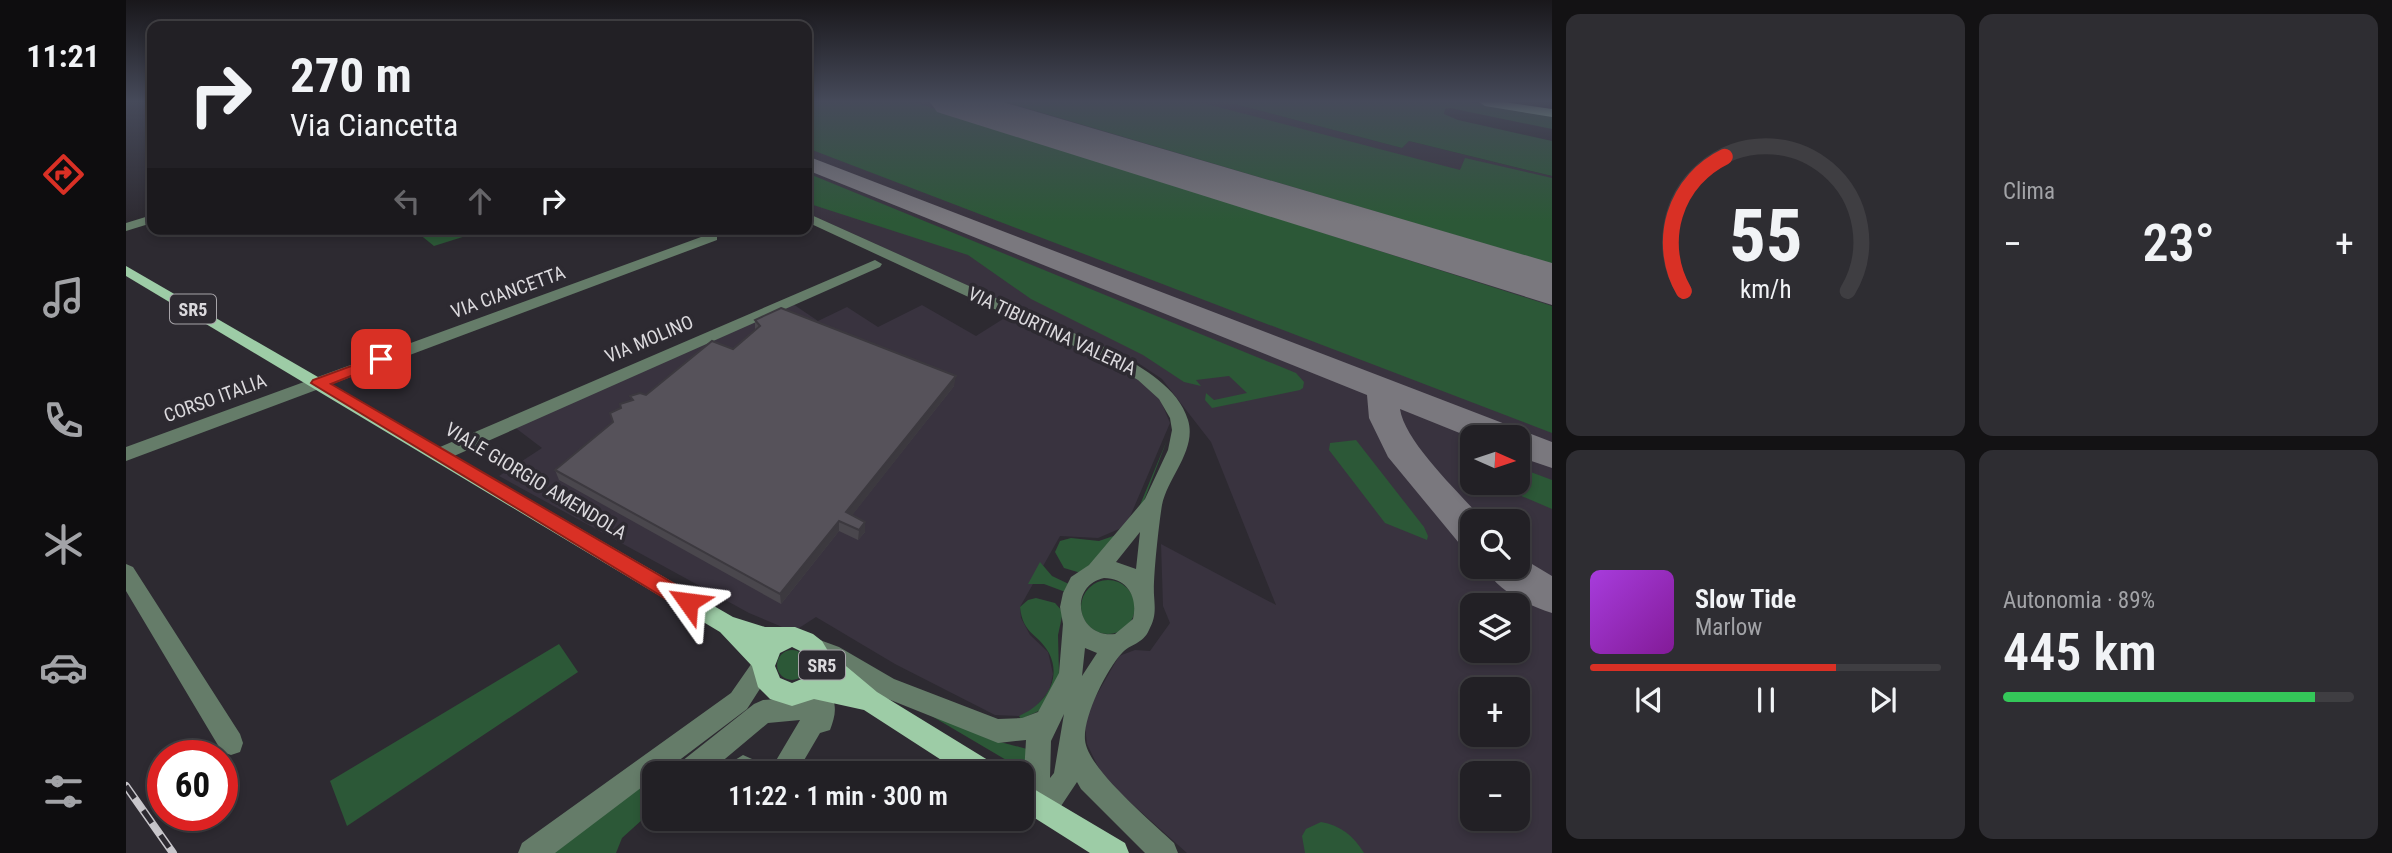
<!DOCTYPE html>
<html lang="it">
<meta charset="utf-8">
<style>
:root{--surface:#222025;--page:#2e2d32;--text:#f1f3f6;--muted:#a2a3a7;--line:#3f3e42;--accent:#d93025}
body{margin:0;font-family:"Roboto Condensed",sans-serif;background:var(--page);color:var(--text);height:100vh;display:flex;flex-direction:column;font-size:26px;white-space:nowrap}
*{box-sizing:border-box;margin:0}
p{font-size:23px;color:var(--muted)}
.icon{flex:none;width:38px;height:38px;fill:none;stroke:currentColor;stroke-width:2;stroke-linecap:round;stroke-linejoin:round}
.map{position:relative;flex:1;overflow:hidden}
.side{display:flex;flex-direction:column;gap:14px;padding:14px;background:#131214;width:840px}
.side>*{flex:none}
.top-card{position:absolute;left:21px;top:21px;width:665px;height:214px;border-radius:14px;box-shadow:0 4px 10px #0003,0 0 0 2px var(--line);background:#222025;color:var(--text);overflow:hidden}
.needle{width:46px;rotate:93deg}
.controls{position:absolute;left:1334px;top:425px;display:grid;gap:14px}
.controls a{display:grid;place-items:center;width:70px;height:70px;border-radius:14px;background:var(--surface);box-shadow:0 4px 10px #0003,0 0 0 2px var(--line);font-size:35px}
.speed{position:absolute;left:21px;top:740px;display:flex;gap:14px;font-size:35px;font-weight:700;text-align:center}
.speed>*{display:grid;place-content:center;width:91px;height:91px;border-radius:50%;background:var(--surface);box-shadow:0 4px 10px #0003,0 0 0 2px var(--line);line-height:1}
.speed .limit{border:10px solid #d22;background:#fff;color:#111}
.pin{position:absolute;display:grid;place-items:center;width:60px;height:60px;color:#fff;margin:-30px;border-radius:14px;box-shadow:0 4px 10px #0006}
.me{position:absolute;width:77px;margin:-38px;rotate:301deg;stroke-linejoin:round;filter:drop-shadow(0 0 5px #0008)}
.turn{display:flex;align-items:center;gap:24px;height:147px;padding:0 28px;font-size:32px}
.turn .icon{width:91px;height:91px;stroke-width:2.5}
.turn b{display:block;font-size:49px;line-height:60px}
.lanes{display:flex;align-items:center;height:66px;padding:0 28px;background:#0003;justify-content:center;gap:35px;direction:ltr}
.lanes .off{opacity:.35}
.big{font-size:52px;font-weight:600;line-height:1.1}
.side .card{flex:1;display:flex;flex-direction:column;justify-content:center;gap:10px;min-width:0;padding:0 24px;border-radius:14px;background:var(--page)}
.side .dial{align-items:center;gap:0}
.dial svg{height:182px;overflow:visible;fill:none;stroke:var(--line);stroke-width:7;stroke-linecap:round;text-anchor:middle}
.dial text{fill:var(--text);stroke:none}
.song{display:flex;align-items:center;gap:21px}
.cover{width:84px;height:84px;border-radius:10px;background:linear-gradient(135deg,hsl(280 70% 55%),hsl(290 70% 35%))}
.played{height:7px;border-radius:4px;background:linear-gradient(90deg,var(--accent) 70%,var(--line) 70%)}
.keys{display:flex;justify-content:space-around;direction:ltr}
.heat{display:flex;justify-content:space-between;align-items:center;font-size:38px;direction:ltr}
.charge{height:10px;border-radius:5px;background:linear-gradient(90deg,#34c759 89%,var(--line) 0)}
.side .tiles{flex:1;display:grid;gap:14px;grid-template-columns:repeat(2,1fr)}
.trip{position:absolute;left:516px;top:761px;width:392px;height:70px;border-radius:14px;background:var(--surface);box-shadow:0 4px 10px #0003,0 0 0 2px var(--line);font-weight:600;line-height:70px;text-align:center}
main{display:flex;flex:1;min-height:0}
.dock{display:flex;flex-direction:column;width:126px;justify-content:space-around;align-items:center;background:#0e0d0f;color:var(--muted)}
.dock .icon{width:49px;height:49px}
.dock .on{color:var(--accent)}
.dock b{font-size:32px;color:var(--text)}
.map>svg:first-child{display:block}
.built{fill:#39333f;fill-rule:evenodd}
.green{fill:#2c5837}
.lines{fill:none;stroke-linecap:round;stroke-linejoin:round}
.taxiway{fill:#7a787e;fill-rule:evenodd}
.runway{fill:#7a787e;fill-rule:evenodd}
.minor{fill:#657c69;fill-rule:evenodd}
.major{fill:#9dcca6;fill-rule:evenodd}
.highway{fill:#b3ecbe;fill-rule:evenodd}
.rail-casing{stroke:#c8c6cb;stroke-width:8}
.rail{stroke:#2d2a31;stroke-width:5;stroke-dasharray:15;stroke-linecap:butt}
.wall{fill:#4a474d}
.shaded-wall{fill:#3c393f}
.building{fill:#56525a;stroke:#3c393f;stroke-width:2}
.route{fill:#d93025;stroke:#8d1f18;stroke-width:2}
.labels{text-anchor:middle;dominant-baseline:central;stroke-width:7;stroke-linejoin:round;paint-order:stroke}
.shield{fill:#2d2a31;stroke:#a7a4a9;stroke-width:2}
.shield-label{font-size:18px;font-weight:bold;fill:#dbd9dd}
.street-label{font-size:19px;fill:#dbd9dd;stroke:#2d2a31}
</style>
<main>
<nav class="dock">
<b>11:21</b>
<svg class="icon on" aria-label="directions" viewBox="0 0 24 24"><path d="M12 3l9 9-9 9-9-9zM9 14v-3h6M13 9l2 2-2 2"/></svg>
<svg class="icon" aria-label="music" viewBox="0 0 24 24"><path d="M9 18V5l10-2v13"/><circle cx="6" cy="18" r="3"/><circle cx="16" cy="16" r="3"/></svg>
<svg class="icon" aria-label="phone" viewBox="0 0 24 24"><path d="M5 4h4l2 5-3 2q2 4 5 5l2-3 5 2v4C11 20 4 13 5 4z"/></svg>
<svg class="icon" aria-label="climate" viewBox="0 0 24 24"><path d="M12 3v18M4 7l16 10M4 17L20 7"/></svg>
<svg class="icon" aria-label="car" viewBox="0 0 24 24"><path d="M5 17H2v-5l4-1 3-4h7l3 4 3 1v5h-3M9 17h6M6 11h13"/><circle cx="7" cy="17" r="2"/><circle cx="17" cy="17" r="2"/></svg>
<svg class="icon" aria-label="filters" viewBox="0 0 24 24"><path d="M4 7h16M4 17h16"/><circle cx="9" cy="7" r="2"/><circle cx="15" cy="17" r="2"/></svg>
</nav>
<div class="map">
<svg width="1426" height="853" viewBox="0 0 1426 853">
<rect width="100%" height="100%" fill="#2d2a31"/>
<path class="built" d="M 681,102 L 1101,102 L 1276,148 L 1283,141 L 1426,176 L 1426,853 L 1061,853 L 978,779 L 961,744 L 958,717 L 993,656 L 1009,650 L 1024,651 L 1044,623 L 1037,606 L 1035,544 L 1150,605 L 1085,442 L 1036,379 L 1009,361 L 681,213 ZM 1346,438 L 1391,438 L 1391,483 L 1346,483 ZM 1346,522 L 1391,522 L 1391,567 L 1346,567 ZM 1346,606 L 1391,606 L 1391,651 L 1346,651 ZM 1346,690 L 1391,690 L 1391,735 L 1346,735 ZM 1346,774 L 1391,774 L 1391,819 L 1346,819 Z
M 664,302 L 692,321 L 721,307 L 752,327 L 796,305 L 850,336 L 885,314 L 998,367 L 1034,399 L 1044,423 L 1000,526 L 972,538 L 934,536 L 894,607 L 895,618 L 904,635 L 922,652 L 927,674 L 923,691 L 906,711 L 893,716 L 869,715 L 769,664 L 690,617 L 673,628 L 661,629 L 623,613 L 373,476 L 416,448 L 387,426 Z"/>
<path class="green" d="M 681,102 L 788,102 L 1426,306 L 1426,433 L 681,148 Z
M 880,102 L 1073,102 L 1334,170 L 1339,158 L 1426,178 L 1426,264 Z
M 1101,102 L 1341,102 L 1426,115 L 1426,129 L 1324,108 L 1319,109 L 1318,114 L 1332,120 L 1426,141 L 1426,176 L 1283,141 L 1276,148 Z
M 681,173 L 1170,373 L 1178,382 L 1177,388 L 1174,390 L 1086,408 L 1079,400 L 1080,393 L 1088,400 L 1121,393 L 1103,376 L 1070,380 L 1075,386 L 1058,382 L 1017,355 L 905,299 L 842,255 L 681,203 Z
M 287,229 L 362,229 L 308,246 Z
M 1041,440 L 1011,519 L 955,573 L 938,568 L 929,552 L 934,541 L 945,538 L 973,541 L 993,534 L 1014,505 Z
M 1230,440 L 1298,527 L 1302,536 L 1301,540 L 1259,523 L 1203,450 L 1204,443 Z
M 1391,467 L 1426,480 L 1426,509 L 1365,483 L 1391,483 Z
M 914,562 L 926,576 L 947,586 L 942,593 L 918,584 L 902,584 Z
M955 607a27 27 0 1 1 54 0a27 27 0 1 1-54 0Z
M 910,598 L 929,603 L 937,612 L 932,635 L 933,674 L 915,710 L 895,719 L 893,716 C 917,706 937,681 923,653 C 912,633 897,635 894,607 L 902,600 Z
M 433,644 L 452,672 L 221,826 L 204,781 Z
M651 665a15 15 0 1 1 30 0a15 15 0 1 1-30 0Z
M 792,708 L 863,739 L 901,749 L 904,774 Z
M 525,780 L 528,785 L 528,809 L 496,838 L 490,853 L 424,853 Z
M 1195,822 C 1214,825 1228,836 1238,853 L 1179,853 L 1176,836 L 1180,829 Z"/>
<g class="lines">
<path class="taxiway" d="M 681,156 L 1426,442 L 1426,468 L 1391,456 L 1391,438 L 1346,438 L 1274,409 C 1279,443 1336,495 1359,522 L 1346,522 L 1346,547 L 1333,543 L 1262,457 L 1243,418 L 1241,395 L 681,170 Z
M 1391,555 L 1426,576 L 1426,613 C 1401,605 1371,591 1359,567 L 1391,567 Z"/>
<path class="runway" d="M 804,102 L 877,102 L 1426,263 L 1426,305 L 811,112 Z"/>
<path class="minor" d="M 681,213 L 990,352 C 1017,369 1052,387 1062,420 C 1071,450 1042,477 1036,505 C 1033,523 1027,577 1028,595 C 1029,609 1030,617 1023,630 C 1017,644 1004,644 996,653 C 980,670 957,717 959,740 C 961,768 1026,822 1048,843 L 1052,853 L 1019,853 L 955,789 L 951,782 L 927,818 L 918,822 L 909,818 L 898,774 L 900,740 L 872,743 L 752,695 L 697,662 L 683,656 L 680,649 L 683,642 L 691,639 L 713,647 L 768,679 L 872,719 L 896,718 L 912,712 L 933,673 L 937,624 L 934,607 L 937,593 L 945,577 L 963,565 L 1019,499 L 1042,450 L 1046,430 L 1044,418 L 1033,399 L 1012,380 L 978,360 L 681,222 ZM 1014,532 L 1010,569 L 990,562 ZM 978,578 C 1002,578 1012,598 1007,619 L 989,634 C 950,638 942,586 978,578 ZM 959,648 L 971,653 L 956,676 ZM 938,714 L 928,773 L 924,778 L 925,741 Z
M 26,215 L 26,223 L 0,231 L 0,223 Z
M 586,233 L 591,234 L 591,240 L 0,461 L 0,447 Z
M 749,260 L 756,264 L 754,267 L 319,460 L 307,460 L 304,455 L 307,450 Z
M 0,564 L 7,567 L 114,734 L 117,743 L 114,752 L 105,755 L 96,752 L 0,591 Z
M 636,656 L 644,660 L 648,667 L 621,709 L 535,774 L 528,774 L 528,778 L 429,853 L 392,853 L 396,843 L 605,693 L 628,660 Z
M 698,696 L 707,699 C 711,710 708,719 704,730 L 694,733 L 670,774 L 642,774 L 674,720 L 642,723 L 581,774 L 547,774 L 551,765 L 628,704 L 637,700 Z
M 617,755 L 626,759 L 634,774 L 597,774 L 601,765 Z"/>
<path class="major" d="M 0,266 L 607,617 L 639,627 L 669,627 L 687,634 L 696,641 L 702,651 L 751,692 L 870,765 L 874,774 L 837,774 L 738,710 L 688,699 L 666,706 L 644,699 L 632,687 L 626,666 L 594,632 L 0,276 ZM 666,647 L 678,653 L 683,666 L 678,678 L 666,683 L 654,678 L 649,666 L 654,653 Z
M 896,782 L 999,843 L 1003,853 L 964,853 L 896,810 Z"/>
<path class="highway" d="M 1353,102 L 1378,102 L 1426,109 L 1426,117 L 1359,106 Z"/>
<g class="rail-casing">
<path id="rail" d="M 0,786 L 47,853"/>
</g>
<use href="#rail" class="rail"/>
</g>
<path class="wall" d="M 629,320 L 828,386 L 726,515 L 739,532 L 732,540 L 713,531 L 655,604 L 433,480 L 429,470 L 487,422 L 484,413 L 495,408 L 506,400 L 504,396 L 520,395 L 607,349 L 629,330 Z"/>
<path class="shaded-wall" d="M 830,376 L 828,386 L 720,523 L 720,512 Z
M 713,521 L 713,531 L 655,604 L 654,594 Z
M 739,522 L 739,532 L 732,540 L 733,530 Z"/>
<path class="building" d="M 655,308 L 830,376 L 720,512 L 739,522 L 733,530 L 713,521 L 654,594 L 429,470 L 487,422 L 484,413 L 495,408 L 494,404 L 507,400 L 504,396 L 514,393 L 520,395 L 586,341 L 607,349 L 634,326 L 629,320 Z"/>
<linearGradient id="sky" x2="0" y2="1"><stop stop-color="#19171b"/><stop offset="0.46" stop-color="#464a5a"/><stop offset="1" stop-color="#464a5a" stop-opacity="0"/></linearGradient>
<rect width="1426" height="221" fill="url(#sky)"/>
<path class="route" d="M 255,355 L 262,359 L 260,362 L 205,384 L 569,596 L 572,602 L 569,608 L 562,611 L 555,608 L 185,383 L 187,380 Z"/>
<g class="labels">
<g class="shield">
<rect x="44" y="294.5" width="46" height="29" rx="5"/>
<rect x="673" y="650.5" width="46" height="29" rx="5"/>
</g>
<g class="shield-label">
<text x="67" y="309">SR5</text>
<text x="696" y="665">SR5</text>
</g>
<g class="street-label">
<text transform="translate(382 292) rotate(-20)">VIA CIANCETTA</text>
<text transform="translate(926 331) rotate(25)">VIA TIBURTINA VALERIA</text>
<text transform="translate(523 339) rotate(-23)">VIA MOLINO</text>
<text transform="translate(89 398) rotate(-20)">CORSO ITALIA</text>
<text transform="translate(410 481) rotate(31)">VIALE GIORGIO AMENDOLA</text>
</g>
</g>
</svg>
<div class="controls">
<a><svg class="needle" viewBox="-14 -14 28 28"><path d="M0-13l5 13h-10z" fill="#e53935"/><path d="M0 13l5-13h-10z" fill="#a2a3a7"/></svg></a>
<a><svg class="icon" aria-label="search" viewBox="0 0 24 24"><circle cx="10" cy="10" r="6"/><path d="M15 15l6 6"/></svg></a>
<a><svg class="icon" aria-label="layers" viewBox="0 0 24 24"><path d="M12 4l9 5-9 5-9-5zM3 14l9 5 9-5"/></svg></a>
<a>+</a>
<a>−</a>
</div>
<div class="speed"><div class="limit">60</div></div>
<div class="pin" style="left:255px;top:359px;background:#d93025"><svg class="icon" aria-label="arrive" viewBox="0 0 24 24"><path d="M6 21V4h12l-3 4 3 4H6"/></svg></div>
<svg class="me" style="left:562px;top:602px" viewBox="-20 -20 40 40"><path d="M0-17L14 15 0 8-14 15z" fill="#d93025" stroke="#fff" stroke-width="4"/></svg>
<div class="trip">11:22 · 1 min · 300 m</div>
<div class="top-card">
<div class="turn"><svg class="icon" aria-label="right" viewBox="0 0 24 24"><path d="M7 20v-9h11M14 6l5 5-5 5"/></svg><div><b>270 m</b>Via Ciancetta</div></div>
<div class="lanes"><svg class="icon off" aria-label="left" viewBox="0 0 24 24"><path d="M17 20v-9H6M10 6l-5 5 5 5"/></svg><svg class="icon off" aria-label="ahead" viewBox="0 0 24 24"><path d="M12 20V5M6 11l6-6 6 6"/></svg><svg class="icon" aria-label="right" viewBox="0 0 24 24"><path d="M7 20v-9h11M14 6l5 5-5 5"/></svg></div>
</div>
</div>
<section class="side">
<div class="tiles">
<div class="card dial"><svg viewBox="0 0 100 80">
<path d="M14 69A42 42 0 1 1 86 69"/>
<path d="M14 69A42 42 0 0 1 32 10" stroke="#d93025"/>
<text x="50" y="56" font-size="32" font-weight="700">55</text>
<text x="50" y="72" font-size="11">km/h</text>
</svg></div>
<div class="card"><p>Clima</p>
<div class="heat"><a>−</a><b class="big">23°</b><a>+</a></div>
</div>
<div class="card">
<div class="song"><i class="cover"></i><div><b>Slow Tide</b><p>Marlow</p></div></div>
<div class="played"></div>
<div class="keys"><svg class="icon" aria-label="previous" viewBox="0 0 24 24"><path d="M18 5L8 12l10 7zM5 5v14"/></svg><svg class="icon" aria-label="pause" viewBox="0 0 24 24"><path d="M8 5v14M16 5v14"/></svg><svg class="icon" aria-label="next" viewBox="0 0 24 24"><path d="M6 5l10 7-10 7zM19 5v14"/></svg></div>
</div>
<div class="card"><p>Autonomia · 89%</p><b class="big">445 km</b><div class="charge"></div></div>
</div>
</section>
</main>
